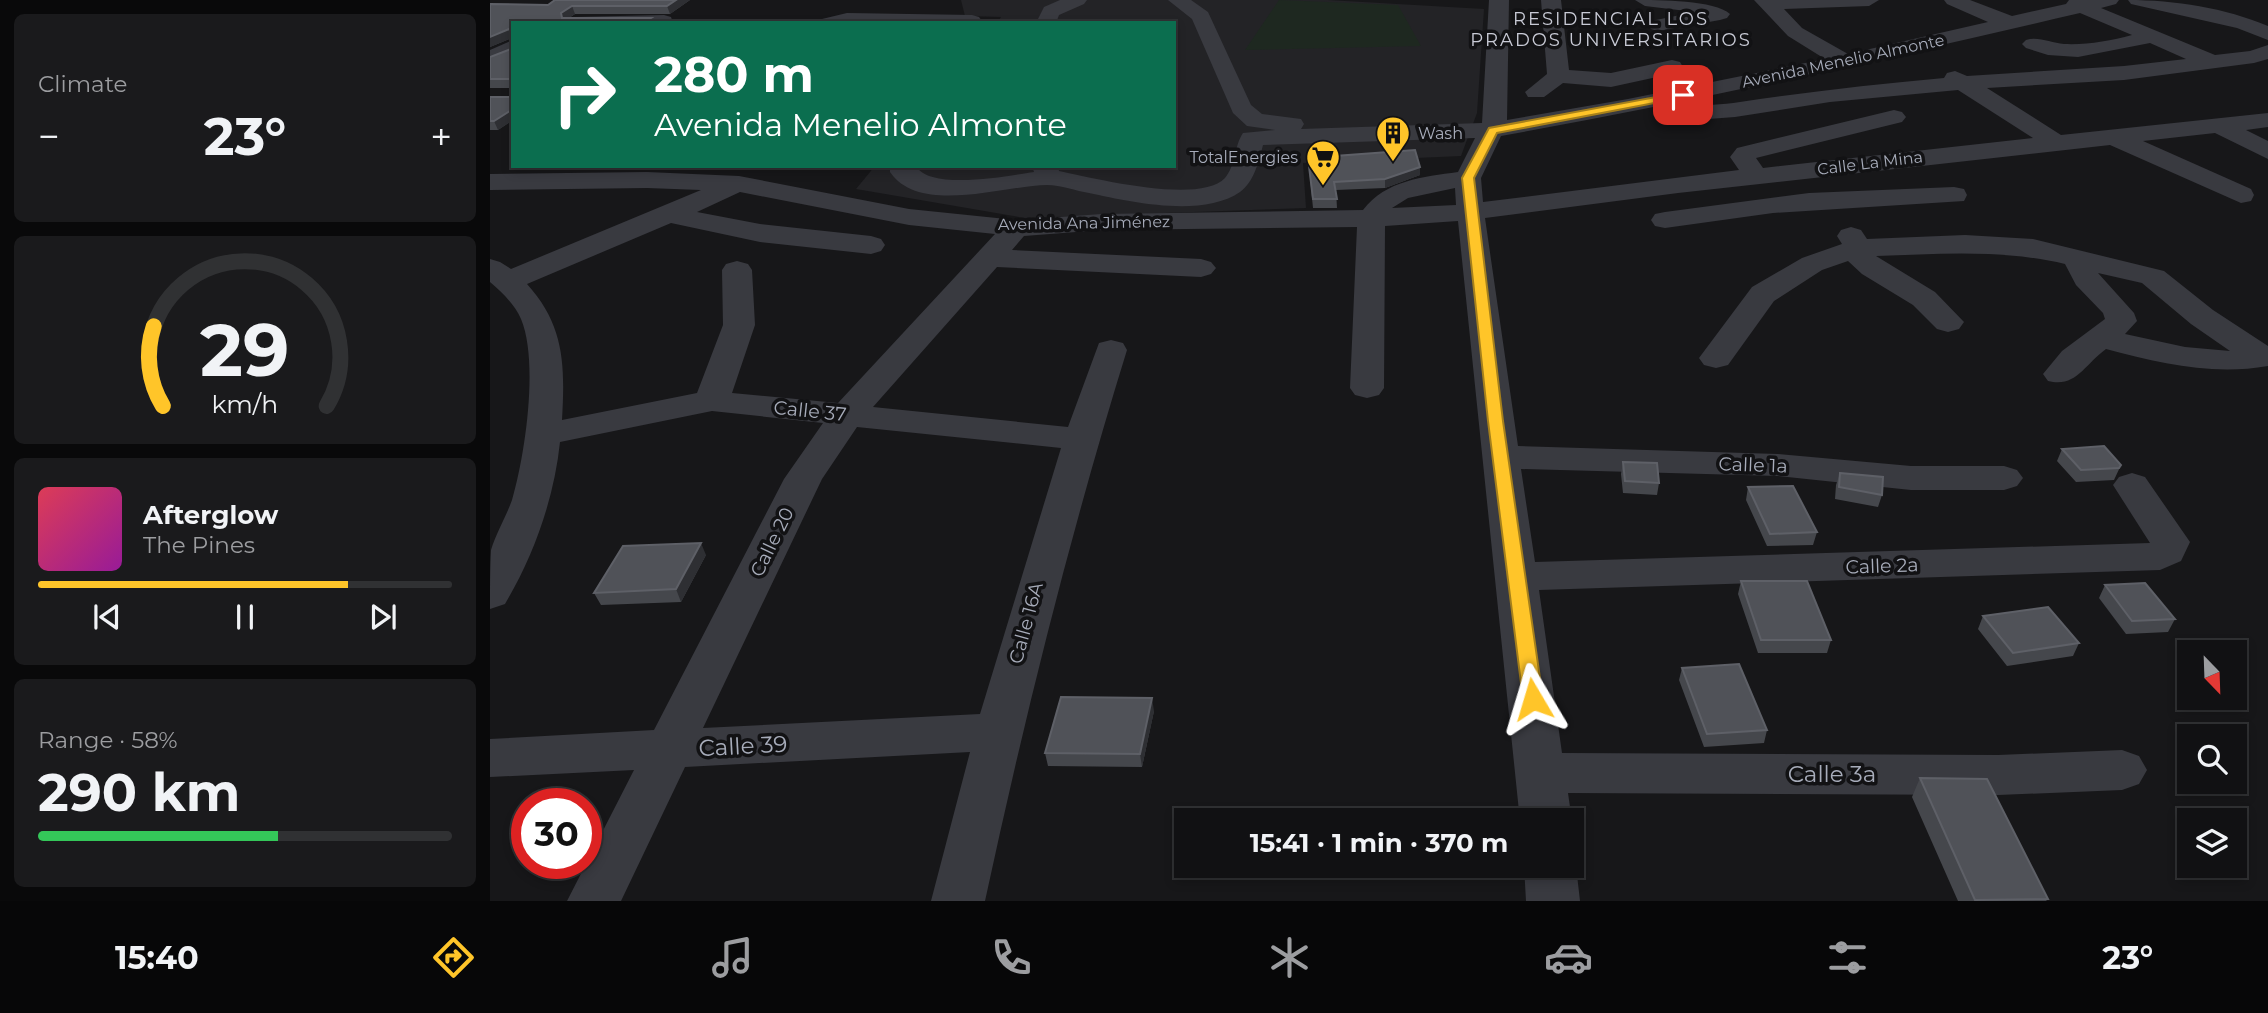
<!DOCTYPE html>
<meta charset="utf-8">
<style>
:root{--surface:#111113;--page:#1a1a1c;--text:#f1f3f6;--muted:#9c9da0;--line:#303133;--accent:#ffc529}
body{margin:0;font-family:Montserrat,sans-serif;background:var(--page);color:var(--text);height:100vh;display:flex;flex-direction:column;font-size:26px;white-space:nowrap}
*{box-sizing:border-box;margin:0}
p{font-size:23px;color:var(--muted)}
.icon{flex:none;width:38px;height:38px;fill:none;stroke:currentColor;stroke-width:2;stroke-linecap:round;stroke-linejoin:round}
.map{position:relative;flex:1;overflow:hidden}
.panel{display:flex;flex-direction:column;gap:14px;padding:14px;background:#09090a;width:490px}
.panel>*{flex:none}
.top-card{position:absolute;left:21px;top:21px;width:665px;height:147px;border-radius:0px;box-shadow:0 4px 10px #0003,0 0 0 2px var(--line);background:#0b6e4f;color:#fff;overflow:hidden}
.needle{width:46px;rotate:157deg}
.controls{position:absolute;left:1687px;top:640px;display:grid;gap:14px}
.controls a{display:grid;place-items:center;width:70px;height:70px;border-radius:0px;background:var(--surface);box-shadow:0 4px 10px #0003,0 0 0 2px var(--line);font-size:35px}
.speed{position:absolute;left:21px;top:788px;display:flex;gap:14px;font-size:35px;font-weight:700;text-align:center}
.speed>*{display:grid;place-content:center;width:91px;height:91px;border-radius:50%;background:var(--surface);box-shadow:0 4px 10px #0003,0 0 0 2px var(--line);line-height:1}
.speed .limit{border:10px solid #d22;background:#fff;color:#111}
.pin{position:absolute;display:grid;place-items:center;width:60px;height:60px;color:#fff;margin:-30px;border-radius:14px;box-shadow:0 4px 10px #0006}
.me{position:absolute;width:77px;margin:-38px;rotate:353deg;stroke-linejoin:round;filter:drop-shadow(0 0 5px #0008)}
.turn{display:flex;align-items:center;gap:24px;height:147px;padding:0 28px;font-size:32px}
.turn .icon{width:91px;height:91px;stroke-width:2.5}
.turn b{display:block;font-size:49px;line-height:60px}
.big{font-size:52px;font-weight:700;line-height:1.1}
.panel .tile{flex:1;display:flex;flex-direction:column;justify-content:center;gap:10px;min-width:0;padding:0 24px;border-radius:10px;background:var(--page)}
.panel .dial{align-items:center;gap:0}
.dial svg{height:182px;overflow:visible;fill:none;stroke:var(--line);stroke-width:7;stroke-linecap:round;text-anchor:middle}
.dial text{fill:var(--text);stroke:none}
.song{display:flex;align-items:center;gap:21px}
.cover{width:84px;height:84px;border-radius:10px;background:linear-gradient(135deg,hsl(350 70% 55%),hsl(300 70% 35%))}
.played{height:7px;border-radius:4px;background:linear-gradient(90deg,var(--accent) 75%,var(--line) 75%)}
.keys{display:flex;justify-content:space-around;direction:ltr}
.heat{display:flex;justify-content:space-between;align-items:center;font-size:38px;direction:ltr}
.charge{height:10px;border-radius:5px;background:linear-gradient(90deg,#34c759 58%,var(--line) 0)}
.trip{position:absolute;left:684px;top:808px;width:410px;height:70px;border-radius:0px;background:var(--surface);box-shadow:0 4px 10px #0003,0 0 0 2px var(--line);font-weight:700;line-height:70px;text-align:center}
.menu{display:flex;height:112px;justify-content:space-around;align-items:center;background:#070708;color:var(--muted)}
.menu .icon{width:49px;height:49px}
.menu .current{color:var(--accent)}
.menu b{font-size:32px;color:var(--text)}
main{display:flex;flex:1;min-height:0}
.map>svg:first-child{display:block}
.built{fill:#232326}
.green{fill:#1e2820}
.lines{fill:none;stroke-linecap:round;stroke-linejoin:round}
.minor{fill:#393a40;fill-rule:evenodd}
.wall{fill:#45474c}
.shaded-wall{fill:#2e2f33}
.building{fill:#505258;stroke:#5e6067;stroke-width:2}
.route{fill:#ffc529;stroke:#a6801b;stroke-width:2}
.labels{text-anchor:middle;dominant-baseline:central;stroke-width:7;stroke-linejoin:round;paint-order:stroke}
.far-street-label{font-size:16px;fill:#a7acba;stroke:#121214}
.far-poi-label{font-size:16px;fill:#a7acba;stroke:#121214;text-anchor:start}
.far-neighbourhood-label{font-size:18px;letter-spacing:2px;fill:#c9cbd6;stroke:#121214}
.street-label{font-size:19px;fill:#a7acba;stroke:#121214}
.near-street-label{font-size:23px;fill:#a7acba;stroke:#121214}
</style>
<main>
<section class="panel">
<div class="tile"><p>Climate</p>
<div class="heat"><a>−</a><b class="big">23°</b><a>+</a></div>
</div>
<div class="tile dial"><svg viewBox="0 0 100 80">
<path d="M14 69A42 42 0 1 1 86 69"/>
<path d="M14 69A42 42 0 0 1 10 34" stroke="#ffc529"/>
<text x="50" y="56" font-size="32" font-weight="700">29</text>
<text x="50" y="72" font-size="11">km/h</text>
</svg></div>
<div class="tile">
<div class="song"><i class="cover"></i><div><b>Afterglow</b><p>The Pines</p></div></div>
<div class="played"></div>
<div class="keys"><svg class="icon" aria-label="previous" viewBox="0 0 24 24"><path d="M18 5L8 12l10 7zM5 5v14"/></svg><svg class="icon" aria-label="pause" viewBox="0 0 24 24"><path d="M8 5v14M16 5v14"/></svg><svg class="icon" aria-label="next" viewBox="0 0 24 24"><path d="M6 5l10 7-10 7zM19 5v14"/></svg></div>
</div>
<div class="tile"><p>Range · 58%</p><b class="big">290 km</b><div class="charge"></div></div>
</section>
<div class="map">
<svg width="1778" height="901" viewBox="0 0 1778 901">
<rect width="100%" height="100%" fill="#171719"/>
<path class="built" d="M 471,0 L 838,0 L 994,9 L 987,113 L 971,156 L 813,163 L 816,208 L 535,218 L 366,189 L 385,166 L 684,166 L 684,23 L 507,23 L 511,17 L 475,16 Z"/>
<path class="green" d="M 789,0 L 908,5 L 931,46 L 755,50 Z"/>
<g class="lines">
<path class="minor" d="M 570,0 L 597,0 L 594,4 L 569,15 L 566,23 L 546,23 L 554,7 Z
M 678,0 L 701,0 L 718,12 L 761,105 L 772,114 L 811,119 L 814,124 L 811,129 L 992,123 L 999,0 L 1019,0 L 1017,120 L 1138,99 L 1335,59 L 1298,36 L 1264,0 L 1389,0 L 1379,6 L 1294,9 L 1312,28 L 1358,54 L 1498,22 L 1457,4 L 1454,0 L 1480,0 L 1522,16 L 1576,4 L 1579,0 L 1629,0 L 1626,4 L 1611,8 L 1725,55 L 1760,51 L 1778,45 L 1778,59 L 1764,63 L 1634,80 L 1497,88 L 1571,135 L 1778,113 L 1778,127 L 1756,130 L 1778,141 L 1778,159 L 1725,133 L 1653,141 L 1761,189 L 1764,195 L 1761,201 L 1751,203 L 1620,145 L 1188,193 L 995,218 L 1028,446 L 1288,454 L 1421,466 L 1514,466 L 1527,470 L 1533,478 L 1527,486 L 1514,490 L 1421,490 L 1288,476 L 1031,469 L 1045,562 L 1660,543 L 1623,485 L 1629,477 L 1642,473 L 1655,477 L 1700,542 L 1691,561 L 1670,570 L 1049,590 L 1072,753 L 1508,755 L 1632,750 L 1649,756 L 1657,770 L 1649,784 L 1632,790 L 1508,795 L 1078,793 L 1082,821 L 1030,821 L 968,221 L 895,226 L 894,388 L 889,395 L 877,398 L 865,395 L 860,388 L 867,227 L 612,230 L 534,236 L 522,250 L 711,259 L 721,262 L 726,268 L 721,274 L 711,277 L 507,267 L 383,407 L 578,427 L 609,343 L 621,340 L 633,343 L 637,350 C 581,531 535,715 495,901 L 441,901 L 480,752 L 195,767 L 131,901 L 77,901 L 144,770 L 0,777 L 0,739 L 164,730 L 294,479 L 333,423 L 222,411 L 70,442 C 64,499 44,555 15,604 L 0,609 C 0,591 0,566 1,550 C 6,533 16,517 22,500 C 35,456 49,362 31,319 C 25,305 12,292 0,282 L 0,259 L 10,262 L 21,269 L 211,190 L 157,188 L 0,190 L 0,174 L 157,172 L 249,176 L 419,209 L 526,220 L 612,214 L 873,210 C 896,180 933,177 968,172 L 985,138 L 773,145 C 769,161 764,182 750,192 C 712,218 641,202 599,193 C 586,191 571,185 557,185 C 516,185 430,216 400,172 L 400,166 L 426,166 C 440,191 518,176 544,172 L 542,166 L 568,166 L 569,171 C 603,178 710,205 735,178 C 746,165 744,146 753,133 L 785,130 L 757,126 L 743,113 L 702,19 ZM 1590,13 L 1642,35 C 1620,41 1597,45 1574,44 C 1561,43 1548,36 1536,40 L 1532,44 L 1536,48 L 1558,55 L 1588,57 L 1660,43 L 1696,59 L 1634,66 L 1477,76 L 1465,71 L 1457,73 L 1454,78 C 1386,84 1318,92 1250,102 C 1232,105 1214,104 1197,108 L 1193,113 L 1197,118 L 1205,120 L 1245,117 L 1340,102 L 1468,90 L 1543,138 L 1273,168 L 1266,158 L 1412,122 L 1416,117 L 1412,112 L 1404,110 L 1247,148 L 1240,157 L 1249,170 L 993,202 L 991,178 L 1011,136 C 1205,101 1398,58 1590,13 ZM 965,188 L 966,205 L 902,208 L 918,198 ZM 250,192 L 419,225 L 505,234 L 348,403 L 242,393 L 265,325 L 262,270 L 258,264 L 247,261 L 236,264 L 232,270 L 233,325 L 207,393 L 72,420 C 75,366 75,326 37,284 L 181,223 L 270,242 L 381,254 L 391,251 L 395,245 L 391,239 L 381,236 L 270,224 L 207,212 ZM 367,427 L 571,448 L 490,714 L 213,728 L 332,479 Z
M 1051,0 L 1071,0 L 1079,70 L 1121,73 L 1182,60 L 1190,62 L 1193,67 L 1190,72 L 1121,87 L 1073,83 L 1054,97 L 1038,97 L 1035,92 L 1057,74 Z
M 1145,0 C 1169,0 1225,0 1240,14 L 1237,18 L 1230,20 L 1168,31 L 1161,29 L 1158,25 L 1161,21 L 1205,12 L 1155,6 Z
M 1638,0 C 1685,0 1735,8 1778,26 L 1778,40 L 1747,28 L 1641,4 Z
M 357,13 L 482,15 L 489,17 L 492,21 L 329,23 L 332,19 Z
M 174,15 L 181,17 L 183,23 L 75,23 L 85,17 Z
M 23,40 L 23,55 L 0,65 L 0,50 Z
M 1464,187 L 1474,189 L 1477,195 L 1474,201 L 1283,213 L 1175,228 L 1165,226 L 1161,220 L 1165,214 L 1175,212 L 1319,193 Z
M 1361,227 L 1371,230 L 1377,239 L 1475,235 L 1543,239 L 1674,271 L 1723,310 L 1778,346 L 1778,366 C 1722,376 1670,363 1616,349 C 1594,365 1586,388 1558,381 L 1553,374 L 1572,351 L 1615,319 L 1613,313 L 1586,285 L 1575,264 C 1512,249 1449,254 1386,256 L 1445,292 L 1474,322 L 1469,329 L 1458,332 L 1447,329 L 1423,305 L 1372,274 L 1358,261 L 1332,270 L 1284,301 L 1238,365 L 1226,368 L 1214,365 L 1209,358 L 1262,287 L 1312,258 L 1352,244 L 1347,236 L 1351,230 ZM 1608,273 L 1652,283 L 1701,324 L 1740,351 L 1695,347 L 1635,334 L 1647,321 L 1644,313 Z
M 1082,856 L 1086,866 L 1090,901 L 1036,901 L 1034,866 L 1082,866 Z"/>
</g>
<path class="wall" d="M 200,0 L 180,14 L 85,14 L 79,18 L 23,120 L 8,130 L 0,130 L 0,97 L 21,97 L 21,88 L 0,88 L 0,57 L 21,49 L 22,38 L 0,47 L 0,4 L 58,5 Z
M 818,158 L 930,167 L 930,175 L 895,188 L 846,190 L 847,208 L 823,208 Z
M 1572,449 L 1631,465 L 1624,480 L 1586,482 L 1567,461 Z
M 1133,462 L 1169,483 L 1167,495 L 1133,493 L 1131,474 Z
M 1350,473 L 1392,495 L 1388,507 L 1345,499 L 1346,485 Z
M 1258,487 L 1327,532 L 1323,545 L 1277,546 L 1256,500 Z
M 216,555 L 191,602 L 111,605 L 104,593 Z
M 1251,581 L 1341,640 L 1337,653 L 1268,653 L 1248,594 Z
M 1615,585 L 1685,619 L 1678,632 L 1636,634 L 1609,598 Z
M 1493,616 L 1589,643 L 1583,656 L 1517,666 L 1488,629 Z
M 1192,668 L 1277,730 L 1274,743 L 1214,747 L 1189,680 Z
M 664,711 L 652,767 L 558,766 L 555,753 Z
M 1430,778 L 1558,899 L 1556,901 L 1468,901 L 1422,797 Z"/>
<path class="shaded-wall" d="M 186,0 L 200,0 L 180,14 L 177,6 Z
M 82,6 L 85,14 L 74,21 L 71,13 Z
M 161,18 L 163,23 L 153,23 Z
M 19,29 L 22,38 L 0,47 L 0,37 Z
M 23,109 L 23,120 L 8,130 L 4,121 Z
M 930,167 L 930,175 L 895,188 L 895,179 Z
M 211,543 L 216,555 L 191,602 L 186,589 Z
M 662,698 L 664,711 L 652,767 L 650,754 Z"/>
<path class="building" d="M 65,0 L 186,0 L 177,6 L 82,6 L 71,13 L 72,18 L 161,18 L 153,23 L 23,23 L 23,109 L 4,121 L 0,121 L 0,97 L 21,97 L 21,79 L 0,79 L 0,57 L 21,49 L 22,32 L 19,29 L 0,37 L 0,4 L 58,5 Z
M 925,150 L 930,167 L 895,179 L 844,182 L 847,199 L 823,199 L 818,158 Z
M 1614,446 L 1631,465 L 1629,468 L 1591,470 L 1572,449 Z
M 1133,462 L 1167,463 L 1169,483 L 1135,481 Z
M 1350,473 L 1393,477 L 1392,495 L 1349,487 Z
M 1303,486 L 1327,532 L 1280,534 L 1258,487 Z
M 211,543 L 186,589 L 104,593 L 133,546 Z
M 1251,581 L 1317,581 L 1341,640 L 1271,640 Z
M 1655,583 L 1685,619 L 1642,621 L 1615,585 Z
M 1558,607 L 1589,643 L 1523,653 L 1493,616 Z
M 1249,664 L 1277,730 L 1217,734 L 1192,668 Z
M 571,697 L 662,698 L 650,754 L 555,753 Z
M 1430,778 L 1497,779 L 1558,899 L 1485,900 Z"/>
<path class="route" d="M 1193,92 L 1196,93 L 1196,97 L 1007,133 L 984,178 L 1013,421 L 1053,699 L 1050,705 L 1043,707 L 1036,705 L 1033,699 L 998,421 L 972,178 L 999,128 Z"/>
<defs>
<g id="building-pin" transform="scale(1.75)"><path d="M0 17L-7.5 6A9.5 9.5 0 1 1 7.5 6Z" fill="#ffc529" stroke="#121214"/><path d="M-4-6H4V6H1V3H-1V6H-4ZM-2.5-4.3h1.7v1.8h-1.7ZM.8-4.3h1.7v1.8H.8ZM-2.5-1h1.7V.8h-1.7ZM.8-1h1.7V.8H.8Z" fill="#111"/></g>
<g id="supermarket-pin" transform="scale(1.75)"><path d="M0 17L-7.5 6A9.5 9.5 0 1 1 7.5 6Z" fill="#ffc529" stroke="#121214"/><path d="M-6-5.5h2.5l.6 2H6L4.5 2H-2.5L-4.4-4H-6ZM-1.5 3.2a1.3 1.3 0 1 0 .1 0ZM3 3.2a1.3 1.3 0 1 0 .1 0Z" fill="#111"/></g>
</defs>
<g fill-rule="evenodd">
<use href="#building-pin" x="903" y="133"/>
<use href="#supermarket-pin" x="833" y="157"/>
</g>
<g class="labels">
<g class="far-street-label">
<text transform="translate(1353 61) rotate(-12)">Avenida Menelio Almonte</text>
<text transform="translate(1380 163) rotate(-7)">Calle La Mina</text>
<text transform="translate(594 223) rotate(-1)">Avenida Ana Jiménez</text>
</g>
<g class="far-poi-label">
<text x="928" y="133">Wash</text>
<text x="808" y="157" text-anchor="end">TotalEnergies</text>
</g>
<g class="far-neighbourhood-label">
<text x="1121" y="19">RESIDENCIAL LOS<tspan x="1121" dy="21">PRADOS UNIVERSITARIOS</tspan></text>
</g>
<g class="street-label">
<text transform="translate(320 411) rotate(6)">Calle 37</text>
<text transform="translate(1263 465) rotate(2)">Calle 1a</text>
<text transform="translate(282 542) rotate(-64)">Calle 20</text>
<text transform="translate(1392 566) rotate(-2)">Calle 2a</text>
<text transform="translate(536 623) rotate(-75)">Calle 16A</text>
</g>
<g class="near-street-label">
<text transform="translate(253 746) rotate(-3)">Calle 39</text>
<text x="1342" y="774">Calle 3a</text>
</g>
</g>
</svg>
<div class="controls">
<a><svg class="needle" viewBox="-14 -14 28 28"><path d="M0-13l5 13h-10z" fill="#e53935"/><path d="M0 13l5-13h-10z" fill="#9c9da0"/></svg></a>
<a><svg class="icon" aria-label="search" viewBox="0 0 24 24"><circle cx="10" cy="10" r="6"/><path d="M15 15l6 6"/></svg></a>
<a><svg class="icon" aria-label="layers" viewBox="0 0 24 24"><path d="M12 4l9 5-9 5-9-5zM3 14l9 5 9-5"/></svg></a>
</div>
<div class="speed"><div class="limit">30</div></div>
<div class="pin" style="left:1193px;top:95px;background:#d93025"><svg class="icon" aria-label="arrive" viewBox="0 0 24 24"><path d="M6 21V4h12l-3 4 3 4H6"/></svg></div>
<svg class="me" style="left:1043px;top:699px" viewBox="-20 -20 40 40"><path d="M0-17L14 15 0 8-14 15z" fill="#ffc529" stroke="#fff" stroke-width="4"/></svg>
<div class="trip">15:41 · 1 min · 370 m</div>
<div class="top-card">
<div class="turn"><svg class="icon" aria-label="right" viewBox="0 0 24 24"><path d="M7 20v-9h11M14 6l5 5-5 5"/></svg><div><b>280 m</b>Avenida Menelio Almonte</div></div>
</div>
</div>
</main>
<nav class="menu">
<b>15:40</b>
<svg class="icon current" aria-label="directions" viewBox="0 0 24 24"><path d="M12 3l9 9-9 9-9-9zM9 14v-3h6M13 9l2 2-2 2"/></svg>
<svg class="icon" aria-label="music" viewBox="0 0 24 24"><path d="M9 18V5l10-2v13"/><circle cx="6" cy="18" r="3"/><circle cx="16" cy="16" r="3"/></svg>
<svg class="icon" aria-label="phone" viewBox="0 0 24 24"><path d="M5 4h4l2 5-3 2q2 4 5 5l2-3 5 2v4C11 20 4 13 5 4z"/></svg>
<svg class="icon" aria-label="climate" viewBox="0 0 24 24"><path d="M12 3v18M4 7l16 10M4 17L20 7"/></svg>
<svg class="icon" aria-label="car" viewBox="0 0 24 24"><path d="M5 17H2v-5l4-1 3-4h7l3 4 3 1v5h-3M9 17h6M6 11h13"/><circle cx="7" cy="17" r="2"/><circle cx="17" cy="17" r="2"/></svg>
<svg class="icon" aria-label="filters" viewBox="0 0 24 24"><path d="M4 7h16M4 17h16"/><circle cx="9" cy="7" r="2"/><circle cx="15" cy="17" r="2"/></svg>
<b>23°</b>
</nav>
